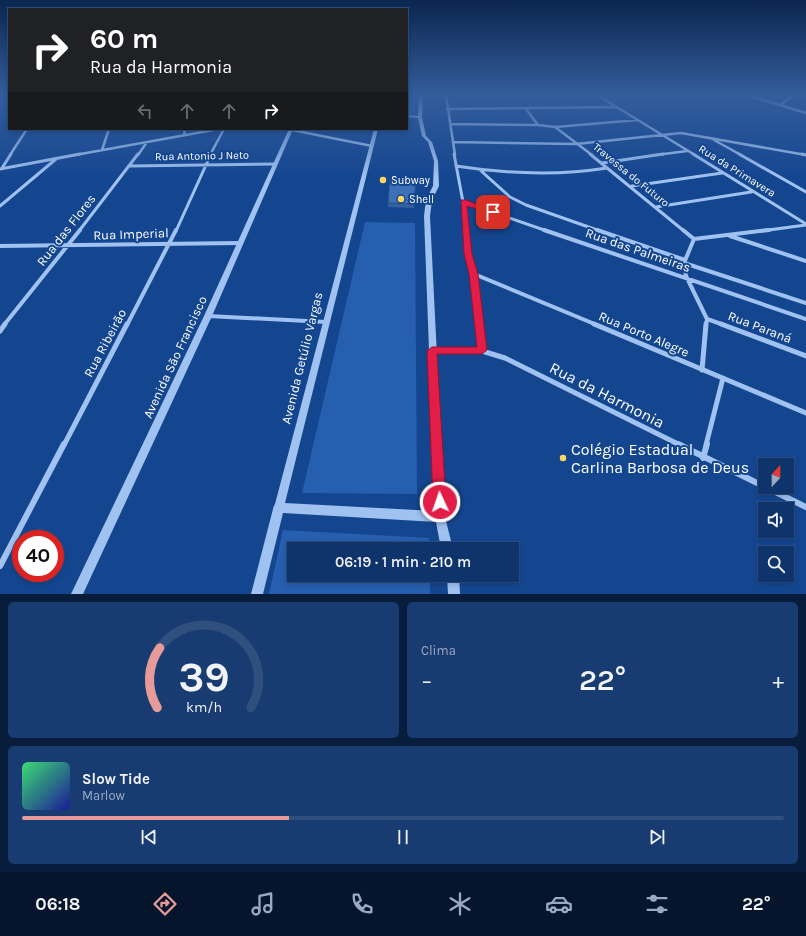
<!DOCTYPE html>
<html lang="pt">
<meta charset="utf-8">
<style>
:root{--surface:#0f346c;--page:#183c72;--text:#f1f3f6;--muted:#9baac2;--line:#2f4f7f;--accent:#e69b98}
body{margin:0;font-family:Karla,sans-serif;background:var(--page);color:var(--text);height:100vh;display:flex;flex-direction:column;font-size:15px;white-space:nowrap}
*{box-sizing:border-box;margin:0}
p{font-size:13px;color:var(--muted)}
.icon{flex:none;width:22px;height:22px;fill:none;stroke:currentColor;stroke-width:2;stroke-linecap:round;stroke-linejoin:round}
.map{position:relative;height:594px;overflow:hidden}
.side{display:flex;flex-direction:column;gap:8px;padding:8px;background:#081d3b;flex:1}
.side>*{flex:none}
.guide{position:absolute;left:8px;top:8px;width:400px;height:122px;border-radius:0px;box-shadow:0 2px 6px #0003,0 0 0 1px var(--line);background:#202124;color:#fff;overflow:hidden}
.needle{width:26px;rotate:21deg}
.buttons{position:absolute;left:758px;top:458px;display:grid;gap:8px}
.buttons a{display:grid;place-items:center;width:36px;height:36px;border-radius:0px;background:var(--surface);box-shadow:0 2px 6px #0003,0 0 0 1px var(--line);font-size:20px}
.speed{position:absolute;left:12px;top:530px;display:flex;gap:8px;font-size:20px;font-weight:700;text-align:center}
.speed>*{display:grid;place-content:center;width:52px;height:52px;border-radius:50%;background:var(--surface);box-shadow:0 2px 6px #0003,0 0 0 1px var(--line);line-height:1}
.speed .limit{border:6px solid #d22;background:#fff;color:#111}
.pin{position:absolute;display:grid;place-items:center;width:34px;height:34px;color:#fff;margin:-17px;border-radius:8px;box-shadow:0 2px 6px #0006}
.me{position:absolute;width:44px;margin:-22px;rotate:357deg;stroke-linejoin:round;filter:drop-shadow(0 0 3px #0008)}
.turn{display:flex;align-items:center;gap:14px;height:84px;padding:0 16px;font-size:18px}
.turn .icon{width:52px;height:52px;stroke-width:2.5}
.turn b{display:block;font-size:28px;line-height:34px}
.lanes{display:flex;align-items:center;height:38px;padding:0 16px;background:#0003;justify-content:center;gap:20px;direction:ltr}
.lanes .off{opacity:.35}
.big{font-size:30px;font-weight:600;line-height:1.1}
.side .card{flex:1;display:flex;flex-direction:column;justify-content:center;gap:6px;min-width:0;padding:0 14px;border-radius:6px;background:var(--page)}
.side .dial{align-items:center;gap:0}
.dial svg{height:104px;overflow:visible;fill:none;stroke:var(--line);stroke-width:7;stroke-linecap:round;text-anchor:middle}
.dial text{fill:var(--text);stroke:none}
.song{display:flex;align-items:center;gap:12px}
.cover{width:48px;height:48px;border-radius:6px;background:linear-gradient(135deg,hsl(140 70% 55%),hsl(240 70% 35%))}
.played{height:4px;border-radius:2px;background:linear-gradient(90deg,var(--accent) 35%,var(--line) 35%)}
.keys{display:flex;justify-content:space-around;direction:ltr}
.heat{display:flex;justify-content:space-between;align-items:center;font-size:22px;direction:ltr}
.side .tiles{flex:1;display:grid;gap:8px;grid-template-columns:1fr 1fr}
.card:last-child{grid-column:span 2}
.trip{position:absolute;left:287px;top:542px;width:232px;height:40px;border-radius:0px;background:var(--surface);box-shadow:0 2px 6px #0003,0 0 0 1px var(--line);font-weight:600;line-height:40px;text-align:center}
.tab-bar{display:flex;height:64px;justify-content:space-around;align-items:center;background:#06152b;color:var(--muted)}
.tab-bar .icon{width:28px;height:28px}
.tab-bar .on{color:var(--accent)}
.tab-bar b{font-size:18px;color:var(--text)}
.map>svg:first-child{display:block}
.green{fill:#265faf}
.lines{fill:none;stroke-linecap:round;stroke-linejoin:round}
.minor-far4{stroke:#a0c2f1;stroke-width:2.5}
.minor-far3{stroke:#a0c2f1;stroke-width:3}
.minor-far2{stroke:#a0c2f1;stroke-width:4}
.minor-far1{stroke:#a0c2f1;stroke-width:5}
.minor{stroke:#a0c2f1;stroke-width:6}
.tertiary{fill:#a0c2f1;fill-rule:evenodd}
.wall{fill:#34609f}
.building{fill:#3d70b9;stroke:#2b4e82}
.route{fill:#e11d48;stroke:#92132f}
.poi-dot{fill:#ffd760;stroke:#144690;stroke-width:1.5}
.labels{text-anchor:middle;dominant-baseline:central;stroke-width:4;stroke-linejoin:round;paint-order:stroke}
.far-street-label{font-size:11px;fill:#fff;stroke:#144690}
.far-poi-label{font-size:11px;fill:#fff;stroke:#144690;text-anchor:start}
.street-label{font-size:13px;fill:#fff;stroke:#144690}
.near-street-label{font-size:16px;fill:#fff;stroke:#144690}
.near-poi-label{font-size:16px;fill:#fff;stroke:#144690;text-anchor:start}
</style>
<div class="map">
<svg width="806" height="594" viewBox="0 0 806 594">
<rect width="100%" height="100%" fill="#144690"/>
<path class="green" d="M 407,95 L 416,95 L 413,114 L 407,114 Z
M 365,222 L 415,223 L 417,494 L 302,493 Z
M 283,530 L 429,538 L 429,549 L 294,549 L 294,575 L 430,575 L 430,594 L 269,594 Z"/>
<g class="lines">
<path class="minor-far4" d="M 446,95 L 455,155
M 597,95 L 695,155
M 747,95 L 806,113
M 780,105 L 794,95
M 447,109 L 617,107
M 526,109 L 538,125
M 451,124 L 538,125 L 555,127 L 638,120
M 555,127 L 592,155
M 287,129 L 372,146
M 184,135 L 185,129
M 714,140 L 741,155
M 453,142 L 576,144 L 681,133 L 806,155
M 102,150 L 109,129
M 10,155 L 27,129
M 75,155 L 219,129
M 138,155 L 147,142
M 210,155 L 224,129
M 656,155 L 687,151"/>
<path class="minor-far3" d="M 454,154 L 463,202 L 466,231
M 590,154 L 684,231
M 693,154 L 806,224
M 739,154 L 806,192
M 802,154 L 806,155
M 602,163 L 663,154
M 130,166 L 275,164
M 456,166 C 507,174 556,176 607,168
M 2,168 L 11,154
M 0,169 L 80,154
M 480,170 L 510,197 L 526,205 L 600,231
M 632,186 L 722,173
M 463,202 L 547,231
M 0,206 L 56,159
M 656,207 L 751,192
M 79,231 L 138,154
M 176,231 L 211,154
M 761,231 L 806,225"/>
<path class="minor-far2" d="M 466,230 L 468,254 L 474,274 L 479,325
M 544,230 L 806,319
M 597,230 L 685,260
M 683,230 L 694,239
M 730,236 L 806,261
M 694,239 L 684,263 L 686,276 L 707,319 L 706,325
M 694,239 L 769,230
M 0,246 L 239,243
M 684,263 L 806,303
M 474,274 L 597,325
M 208,316 L 326,322
M 707,319 L 724,325
M 4,325 L 80,230
M 127,325 L 176,230"/>
<path class="minor-far1" d="M 479,324 L 482,351
M 594,324 L 806,413
M 721,324 L 806,356
M 0,331 L 5,324
M 432,351 L 482,351 L 505,358 L 680,445
M 702,370 L 706,324
M 64,445 L 127,324
M 706,445 L 723,378"/>
<path class="minor" d="M 678,444 L 806,507
M 703,458 L 707,444
M 0,566 L 64,444"/>
<path class="tertiary" d="M 419,95 L 423,95 L 422,117 L 426,136 L 432,142 L 438,161 L 439,186 L 432,200 L 430,216 L 445,517 L 453,549 L 441,549 L 436,522 L 283,513 L 263,594 L 251,594 L 273,509 L 273,508 L 275,504 L 374,129 L 378,129 L 285,503 L 435,511 L 424,216 L 426,200 L 433,186 L 434,161 L 428,142 L 422,136 L 418,118 L 407,117 L 407,115 L 418,116 Z
M 289,129 L 293,129 L 212,316 L 83,594 L 71,594 L 204,316 Z
M 447,575 L 459,575 L 460,594 L 448,594 Z"/>
</g>
<path class="wall" d="M 416,178 L 414,208 L 388,207 L 388,203 Z"/>
<path class="building" d="M 390,177 L 416,178 L 414,204 L 388,203 Z"/>
<linearGradient id="sky" x2="0" y2="1"><stop stop-color="#0b264f"/><stop offset="0.53" stop-color="#345d9c"/><stop offset="1" stop-color="#345d9c" stop-opacity="0"/></linearGradient>
<rect width="806" height="178" fill="url(#sky)"/>
<path class="route" d="M 461,200 L 466,200 L 497,212 L 493,214 L 467,206 L 472,254 L 478,274 L 487,350 L 482,354 L 437,354 L 446,502 L 444,507 L 440,509 L 435,507 L 433,502 L 427,351 L 432,347 L 477,347 L 469,274 L 464,254 Z"/>
<g class="poi-dot">
<circle cx="383" cy="180" r="4"/>
<circle cx="401" cy="199" r="4"/>
<circle cx="563" cy="458" r="4"/>
</g>
<g class="labels">
<g class="far-street-label">
<text transform="translate(202 156) rotate(-1)">Rua Antonio J Neto</text>
<text transform="translate(737 171) rotate(32)">Rua da Primavera</text>
<text transform="translate(631 175) rotate(39)">Travessa do Futuro</text>
</g>
<g class="far-poi-label">
<text x="391" y="180">Subway</text>
<text x="409" y="199">Shell</text>
</g>
<g class="street-label">
<text transform="translate(66 230) rotate(-52)">Rua das Flores</text>
<text transform="translate(131 234) rotate(-2)">Rua Imperial</text>
<text transform="translate(638 250) rotate(19)">Rua das Palmeiras</text>
<text transform="translate(760 327) rotate(21)">Rua Paraná</text>
<text transform="translate(644 334) rotate(23)">Rua Porto Alegre</text>
<text transform="translate(105 343) rotate(-62)">Rua Ribeirão</text>
<text transform="translate(175 357) rotate(-65)">Avenida São Francisco</text>
<text transform="translate(302 358) rotate(-76)">Avenida Getúlio Vargas</text>
</g>
<g class="near-street-label">
<text transform="translate(607 395) rotate(27)">Rua da Harmonia</text>
</g>
<g class="near-poi-label">
<text x="571" y="449">Colégio Estadual<tspan x="571" dy="18">Carlina Barbosa de Deus</tspan></text>
</g>
</g>
</svg>
<div class="buttons">
<a><svg class="needle" viewBox="-14 -14 28 28"><path d="M0-13l5 13h-10z" fill="#e53935"/><path d="M0 13l5-13h-10z" fill="#9baac2"/></svg></a>
<a><svg class="icon" aria-label="sound" viewBox="0 0 24 24"><path d="M4 9h4l5-4v14l-5-4H4zM17 9q2 3 0 6"/></svg></a>
<a><svg class="icon" aria-label="search" viewBox="0 0 24 24"><circle cx="10" cy="10" r="6"/><path d="M15 15l6 6"/></svg></a>
</div>
<div class="speed"><div class="limit">40</div></div>
<div class="pin" style="left:493px;top:212px;background:#d93025"><svg class="icon" aria-label="arrive" viewBox="0 0 24 24"><path d="M6 21V4h12l-3 4 3 4H6"/></svg></div>
<svg class="me" style="left:440px;top:502px" viewBox="-20 -20 40 40"><circle r="17" fill="#e11d48" stroke="#fff" stroke-width="3"/><path d="M0-11L8 9 0 5-8 9z" fill="#fff"/></svg>
<div class="trip">06:19 · 1 min · 210 m</div>
<div class="guide">
<div class="turn"><svg class="icon" aria-label="right" viewBox="0 0 24 24"><path d="M7 20v-9h11M14 6l5 5-5 5"/></svg><div><b>60 m</b>Rua da Harmonia</div></div>
<div class="lanes"><svg class="icon off" aria-label="left" viewBox="0 0 24 24"><path d="M17 20v-9H6M10 6l-5 5 5 5"/></svg><svg class="icon off" aria-label="ahead" viewBox="0 0 24 24"><path d="M12 20V5M6 11l6-6 6 6"/></svg><svg class="icon off" aria-label="ahead" viewBox="0 0 24 24"><path d="M12 20V5M6 11l6-6 6 6"/></svg><svg class="icon" aria-label="right" viewBox="0 0 24 24"><path d="M7 20v-9h11M14 6l5 5-5 5"/></svg></div>
</div>
</div>
<section class="side">
<div class="tiles">
<div class="card dial"><svg viewBox="0 0 100 80">
<path d="M14 69A42 42 0 1 1 86 69"/>
<path d="M14 69A42 42 0 0 1 16 23" stroke="#e69b98"/>
<text x="50" y="56" font-size="32" font-weight="700">39</text>
<text x="50" y="72" font-size="11">km/h</text>
</svg></div>
<div class="card"><p>Clima</p>
<div class="heat"><a>−</a><b class="big">22°</b><a>+</a></div>
</div>
<div class="card">
<div class="song"><i class="cover"></i><div><b>Slow Tide</b><p>Marlow</p></div></div>
<div class="played"></div>
<div class="keys"><svg class="icon" aria-label="previous" viewBox="0 0 24 24"><path d="M18 5L8 12l10 7zM5 5v14"/></svg><svg class="icon" aria-label="pause" viewBox="0 0 24 24"><path d="M8 5v14M16 5v14"/></svg><svg class="icon" aria-label="next" viewBox="0 0 24 24"><path d="M6 5l10 7-10 7zM19 5v14"/></svg></div>
</div>
</div>
</section>
<nav class="tab-bar">
<b>06:18</b>
<svg class="icon on" aria-label="directions" viewBox="0 0 24 24"><path d="M12 3l9 9-9 9-9-9zM9 14v-3h6M13 9l2 2-2 2"/></svg>
<svg class="icon" aria-label="music" viewBox="0 0 24 24"><path d="M9 18V5l10-2v13"/><circle cx="6" cy="18" r="3"/><circle cx="16" cy="16" r="3"/></svg>
<svg class="icon" aria-label="phone" viewBox="0 0 24 24"><path d="M5 4h4l2 5-3 2q2 4 5 5l2-3 5 2v4C11 20 4 13 5 4z"/></svg>
<svg class="icon" aria-label="climate" viewBox="0 0 24 24"><path d="M12 3v18M4 7l16 10M4 17L20 7"/></svg>
<svg class="icon" aria-label="car" viewBox="0 0 24 24"><path d="M5 17H2v-5l4-1 3-4h7l3 4 3 1v5h-3M9 17h6M6 11h13"/><circle cx="7" cy="17" r="2"/><circle cx="17" cy="17" r="2"/></svg>
<svg class="icon" aria-label="filters" viewBox="0 0 24 24"><path d="M4 7h16M4 17h16"/><circle cx="9" cy="7" r="2"/><circle cx="15" cy="17" r="2"/></svg>
<b>22°</b>
</nav>
